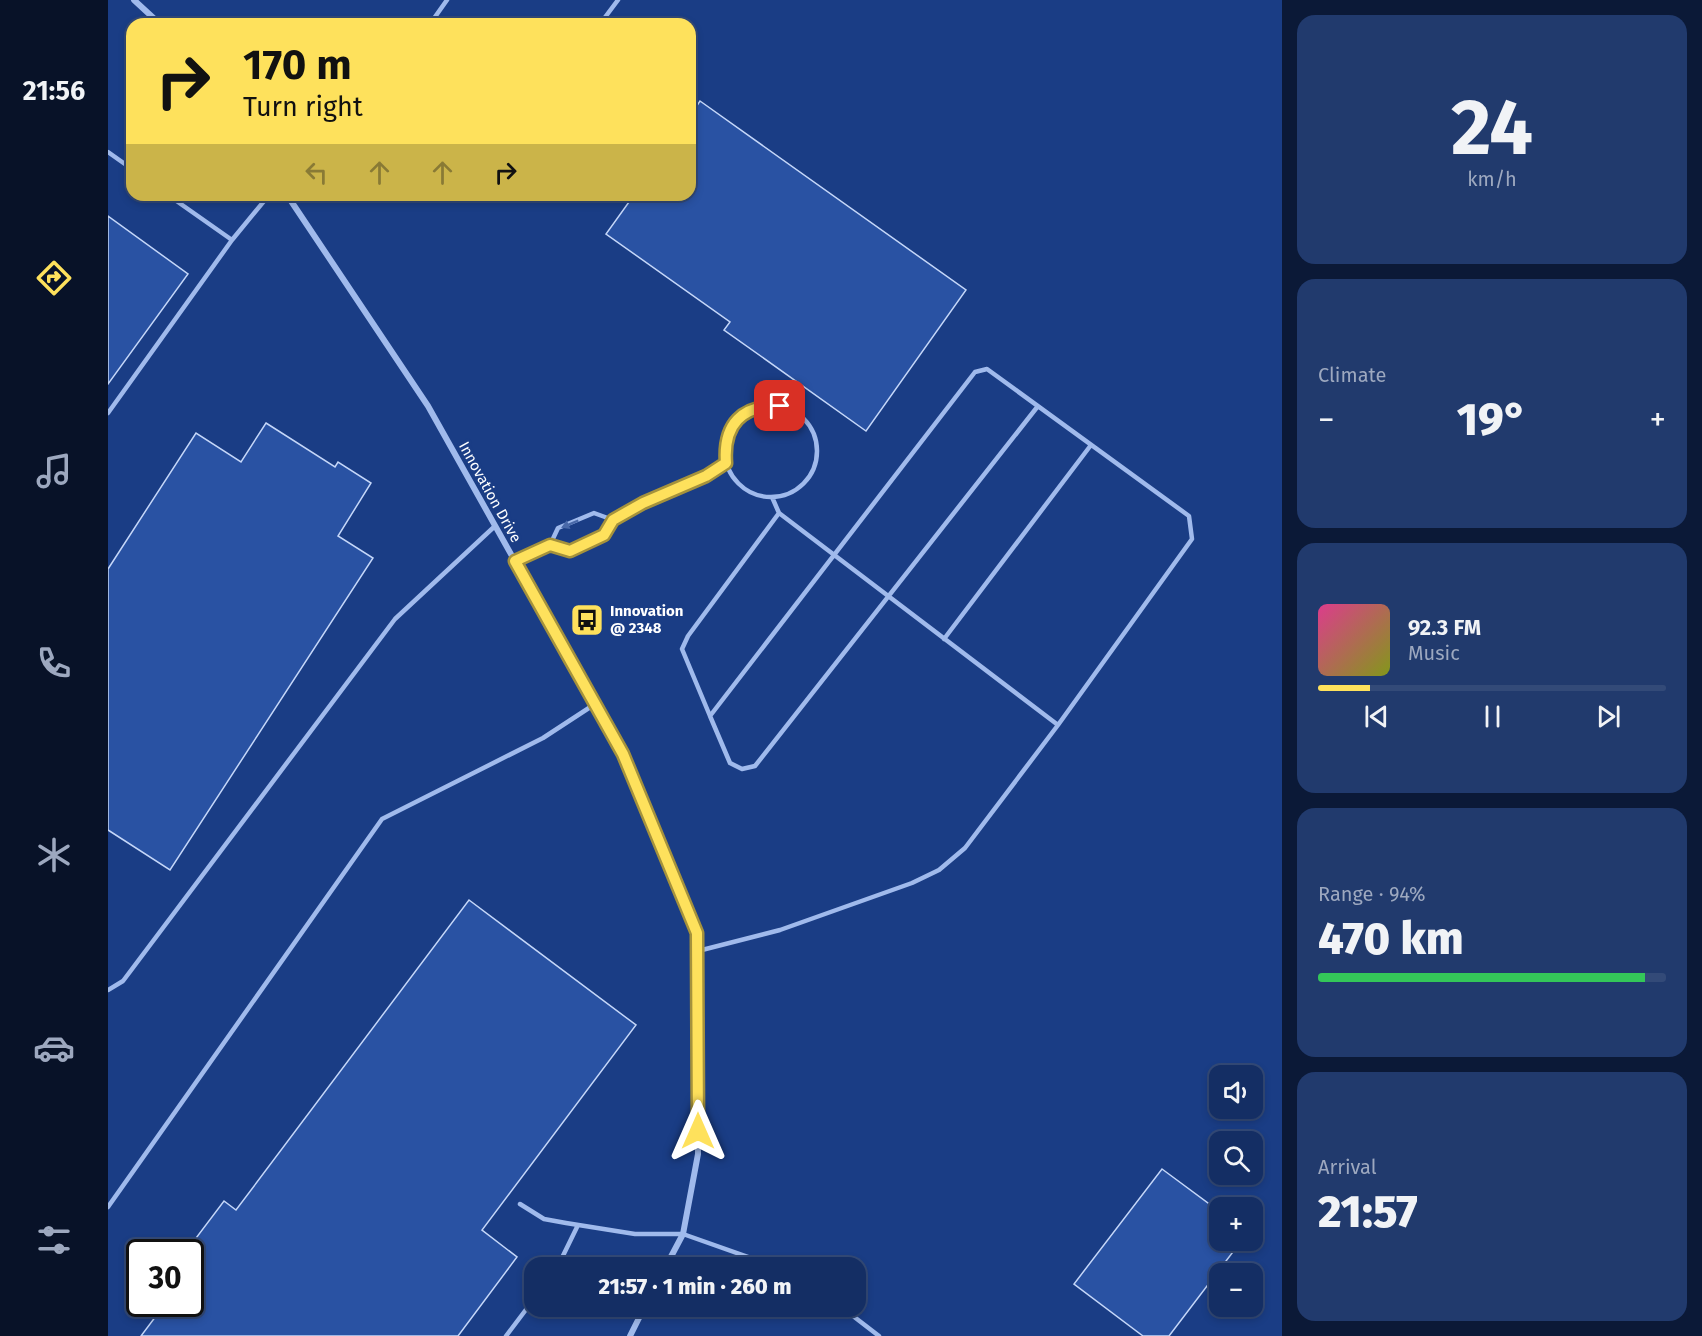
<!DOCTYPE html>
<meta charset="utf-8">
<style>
:root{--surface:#142e64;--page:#213a6d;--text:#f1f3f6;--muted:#9da8bf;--line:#334a78;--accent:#fee15c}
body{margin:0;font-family:"Fira Sans",sans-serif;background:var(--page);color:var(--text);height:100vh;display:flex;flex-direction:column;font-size:22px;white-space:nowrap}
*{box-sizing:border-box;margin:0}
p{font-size:20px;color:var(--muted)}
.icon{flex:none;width:33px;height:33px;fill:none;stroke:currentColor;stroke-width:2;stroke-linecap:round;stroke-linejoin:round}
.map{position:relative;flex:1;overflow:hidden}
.panel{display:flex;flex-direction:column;gap:15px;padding:15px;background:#0b1937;width:420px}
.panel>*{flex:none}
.hud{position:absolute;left:18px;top:18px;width:570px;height:183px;border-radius:18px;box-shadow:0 3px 9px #0003,0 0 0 2px var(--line);background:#fee15c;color:#111;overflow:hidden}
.buttons{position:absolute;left:1101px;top:1065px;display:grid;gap:12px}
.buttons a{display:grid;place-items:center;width:54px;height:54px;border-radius:12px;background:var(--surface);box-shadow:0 3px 9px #0003,0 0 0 2px var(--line);font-size:30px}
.speed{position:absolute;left:18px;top:1239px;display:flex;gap:12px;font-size:30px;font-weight:700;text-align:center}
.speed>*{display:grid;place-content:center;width:78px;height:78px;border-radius:50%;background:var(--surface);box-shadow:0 3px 9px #0003,0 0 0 2px var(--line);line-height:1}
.speed .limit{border:3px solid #111;border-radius:9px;background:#fff;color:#111}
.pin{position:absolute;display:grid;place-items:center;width:51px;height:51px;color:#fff;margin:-26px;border-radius:12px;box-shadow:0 3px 9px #0006}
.me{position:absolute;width:66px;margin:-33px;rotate:0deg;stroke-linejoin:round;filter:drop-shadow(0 0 4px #0008)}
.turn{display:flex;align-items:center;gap:21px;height:126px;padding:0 18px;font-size:27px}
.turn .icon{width:78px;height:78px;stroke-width:2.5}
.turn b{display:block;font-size:42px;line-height:51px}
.lanes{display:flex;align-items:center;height:57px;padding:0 18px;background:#0003;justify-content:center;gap:30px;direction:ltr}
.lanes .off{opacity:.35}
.big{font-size:45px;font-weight:800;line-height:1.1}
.panel .tile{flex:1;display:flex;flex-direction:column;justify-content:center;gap:9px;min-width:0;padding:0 21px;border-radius:18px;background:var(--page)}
.panel .dial{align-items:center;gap:0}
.dial b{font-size:78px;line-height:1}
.song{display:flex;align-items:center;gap:18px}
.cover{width:72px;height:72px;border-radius:9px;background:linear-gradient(135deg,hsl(330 70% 55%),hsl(70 70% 35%))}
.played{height:6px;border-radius:3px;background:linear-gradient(90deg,var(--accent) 15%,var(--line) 15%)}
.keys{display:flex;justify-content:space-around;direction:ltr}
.heat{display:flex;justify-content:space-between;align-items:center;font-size:33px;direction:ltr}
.charge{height:9px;border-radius:4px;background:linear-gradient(90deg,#34c759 94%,var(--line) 0)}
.trip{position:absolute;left:416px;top:1257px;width:342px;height:60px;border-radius:18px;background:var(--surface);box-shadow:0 3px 9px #0003,0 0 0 2px var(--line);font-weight:800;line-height:60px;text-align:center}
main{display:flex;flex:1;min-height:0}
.menu{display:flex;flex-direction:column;width:108px;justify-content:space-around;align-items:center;background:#081228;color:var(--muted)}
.menu .icon{width:42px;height:42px}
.menu .on{color:var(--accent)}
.menu b{font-size:27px;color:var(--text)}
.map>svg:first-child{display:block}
.building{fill:#2952a3;stroke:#c5d7f9;stroke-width:1.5}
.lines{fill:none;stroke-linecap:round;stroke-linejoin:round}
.service{stroke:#a0baec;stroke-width:4.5}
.minor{stroke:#a0baec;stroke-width:6}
.oneway{fill:#4969a9}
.route-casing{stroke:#a5923c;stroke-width:15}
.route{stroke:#fee15c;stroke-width:10}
.labels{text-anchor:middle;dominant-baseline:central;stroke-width:6;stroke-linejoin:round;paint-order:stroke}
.street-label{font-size:15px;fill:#fff;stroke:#1a3d85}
.poi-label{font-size:15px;font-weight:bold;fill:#fff;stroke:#1a3d85;text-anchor:start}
</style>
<main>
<nav class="menu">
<b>21:56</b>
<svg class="icon on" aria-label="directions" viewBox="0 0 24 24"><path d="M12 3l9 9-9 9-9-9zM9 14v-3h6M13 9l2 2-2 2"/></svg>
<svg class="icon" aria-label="music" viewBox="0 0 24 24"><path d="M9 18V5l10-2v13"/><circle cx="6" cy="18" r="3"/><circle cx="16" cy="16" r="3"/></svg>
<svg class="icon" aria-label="phone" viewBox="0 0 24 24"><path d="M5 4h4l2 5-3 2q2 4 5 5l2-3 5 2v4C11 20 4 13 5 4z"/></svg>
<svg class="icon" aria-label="climate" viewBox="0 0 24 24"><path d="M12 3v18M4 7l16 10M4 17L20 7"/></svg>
<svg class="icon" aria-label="car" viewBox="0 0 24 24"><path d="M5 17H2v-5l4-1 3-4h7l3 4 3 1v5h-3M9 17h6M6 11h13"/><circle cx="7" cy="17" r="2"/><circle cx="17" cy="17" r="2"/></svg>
<svg class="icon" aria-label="filters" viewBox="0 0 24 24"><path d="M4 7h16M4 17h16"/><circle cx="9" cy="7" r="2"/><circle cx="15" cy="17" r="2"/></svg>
</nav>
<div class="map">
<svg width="1174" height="1336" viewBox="0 0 1174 1336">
<rect width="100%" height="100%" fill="#1a3d85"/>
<path class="building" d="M 592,101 L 858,290 L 758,431 L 616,330 L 622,322 L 498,234 L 526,195 L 582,195 L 582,116 Z
M 0,216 L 80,274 L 0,384 Z
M 158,423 L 227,467 L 230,462 L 263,483 L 230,536 L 265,558 L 62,870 L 0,830 L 0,569 L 88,433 L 133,462 Z
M 361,900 L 528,1025 L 374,1230 L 409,1257 L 350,1336 L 33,1336 L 57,1304 L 82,1304 L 82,1270 L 97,1251 L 85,1242 L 116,1201 L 128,1210 Z
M 1054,1169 L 1112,1212 L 1112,1240 L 1134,1240 L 1061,1336 L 1035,1336 L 966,1284 Z"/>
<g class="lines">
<path class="service" d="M 322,24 L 339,0
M 492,24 L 510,0
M 0,152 L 24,169
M 60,195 L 124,240
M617 451a46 46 0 1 1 92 0a46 46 0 1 1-92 0Z
M 0,413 L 124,240 L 161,195
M 664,497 L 671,513 L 950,725 L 1084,539 L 1081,516 C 1014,467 947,418 879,369 L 867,372 L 602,716 L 622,763 L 634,769 L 647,766 L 930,406
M 505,520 C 542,499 583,487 618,463
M 407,562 L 442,545 L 450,528 L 486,513 L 505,520 L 496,535 L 461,551 L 442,545
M 836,639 L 983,445
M 602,716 L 574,649 L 580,636 L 671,513
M 590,951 L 672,930 L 804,883 L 831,870 L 857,848 L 950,725
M 0,990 L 15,981 L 287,619 L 387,526
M 412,1204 L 436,1219 L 458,1223 L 527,1234 L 575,1234 L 671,1268
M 0,1207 L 274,819 L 435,738 L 487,704
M 449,1268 L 470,1225
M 732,1306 L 771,1336
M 398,1336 L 426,1299"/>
<path class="minor" d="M 26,0 L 52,24
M 179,195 L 320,406 L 515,754 L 589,933 L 590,1154 L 575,1234 L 557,1268
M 522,1336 L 537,1306"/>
</g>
<defs><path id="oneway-solid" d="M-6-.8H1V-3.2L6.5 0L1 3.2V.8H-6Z" transform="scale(1.5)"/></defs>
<use class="oneway" href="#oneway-solid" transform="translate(462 524) rotate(157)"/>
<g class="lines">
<g class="route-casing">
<path id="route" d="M 590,1131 L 589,933 L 515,754 L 407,561 L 442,545 L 462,551 L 496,535 L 505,520 L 535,503 L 598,476 L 618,463 C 615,424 634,405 672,406"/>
</g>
<use href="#route" class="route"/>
</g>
<defs>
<g id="bus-square" transform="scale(1.725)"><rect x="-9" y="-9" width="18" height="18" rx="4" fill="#fee15c" stroke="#1a3d85"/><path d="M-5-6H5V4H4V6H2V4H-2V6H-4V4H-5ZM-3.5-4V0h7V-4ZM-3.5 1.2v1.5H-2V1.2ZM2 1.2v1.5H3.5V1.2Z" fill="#111"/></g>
</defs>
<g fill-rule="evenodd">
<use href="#bus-square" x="479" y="620"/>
</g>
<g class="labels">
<g class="street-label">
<text transform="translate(382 492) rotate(61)">Innovation Drive</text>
</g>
<g class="poi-label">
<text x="502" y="611">Innovation<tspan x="502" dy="17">@ 2348</tspan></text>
</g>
</g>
</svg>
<div class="buttons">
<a><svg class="icon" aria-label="sound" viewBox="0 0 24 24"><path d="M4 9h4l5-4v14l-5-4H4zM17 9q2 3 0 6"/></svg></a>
<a><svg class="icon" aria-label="search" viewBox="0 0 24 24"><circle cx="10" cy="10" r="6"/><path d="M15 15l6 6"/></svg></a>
<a>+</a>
<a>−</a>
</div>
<div class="speed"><div class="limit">30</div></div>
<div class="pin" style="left:672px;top:406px;background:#d93025"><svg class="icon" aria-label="arrive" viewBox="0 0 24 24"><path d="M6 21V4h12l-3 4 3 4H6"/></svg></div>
<svg class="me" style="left:590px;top:1131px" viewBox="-20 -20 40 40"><path d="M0-17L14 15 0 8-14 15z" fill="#fee15c" stroke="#fff" stroke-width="4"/></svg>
<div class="trip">21:57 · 1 min · 260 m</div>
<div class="hud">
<div class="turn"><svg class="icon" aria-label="right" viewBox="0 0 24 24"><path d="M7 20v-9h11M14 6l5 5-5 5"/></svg><div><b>170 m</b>Turn right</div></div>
<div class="lanes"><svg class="icon off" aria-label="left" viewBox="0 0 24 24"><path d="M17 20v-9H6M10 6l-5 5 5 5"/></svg><svg class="icon off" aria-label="ahead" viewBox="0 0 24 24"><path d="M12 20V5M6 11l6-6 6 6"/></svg><svg class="icon off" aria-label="ahead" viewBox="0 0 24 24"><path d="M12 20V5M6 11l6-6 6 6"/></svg><svg class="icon" aria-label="right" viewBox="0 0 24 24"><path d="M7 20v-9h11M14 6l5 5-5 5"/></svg></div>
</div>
</div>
<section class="panel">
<div class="tile dial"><b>24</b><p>km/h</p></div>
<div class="tile"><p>Climate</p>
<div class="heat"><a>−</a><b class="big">19°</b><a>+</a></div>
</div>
<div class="tile">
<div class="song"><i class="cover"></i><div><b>92.3 FM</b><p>Music</p></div></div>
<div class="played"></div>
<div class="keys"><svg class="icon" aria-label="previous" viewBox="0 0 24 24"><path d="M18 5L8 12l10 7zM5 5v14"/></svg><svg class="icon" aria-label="pause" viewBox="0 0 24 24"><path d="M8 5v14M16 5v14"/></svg><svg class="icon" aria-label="next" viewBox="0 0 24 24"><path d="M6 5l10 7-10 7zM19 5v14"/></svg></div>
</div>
<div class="tile"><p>Range · 94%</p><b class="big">470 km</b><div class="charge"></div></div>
<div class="tile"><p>Arrival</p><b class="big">21:57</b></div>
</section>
</main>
